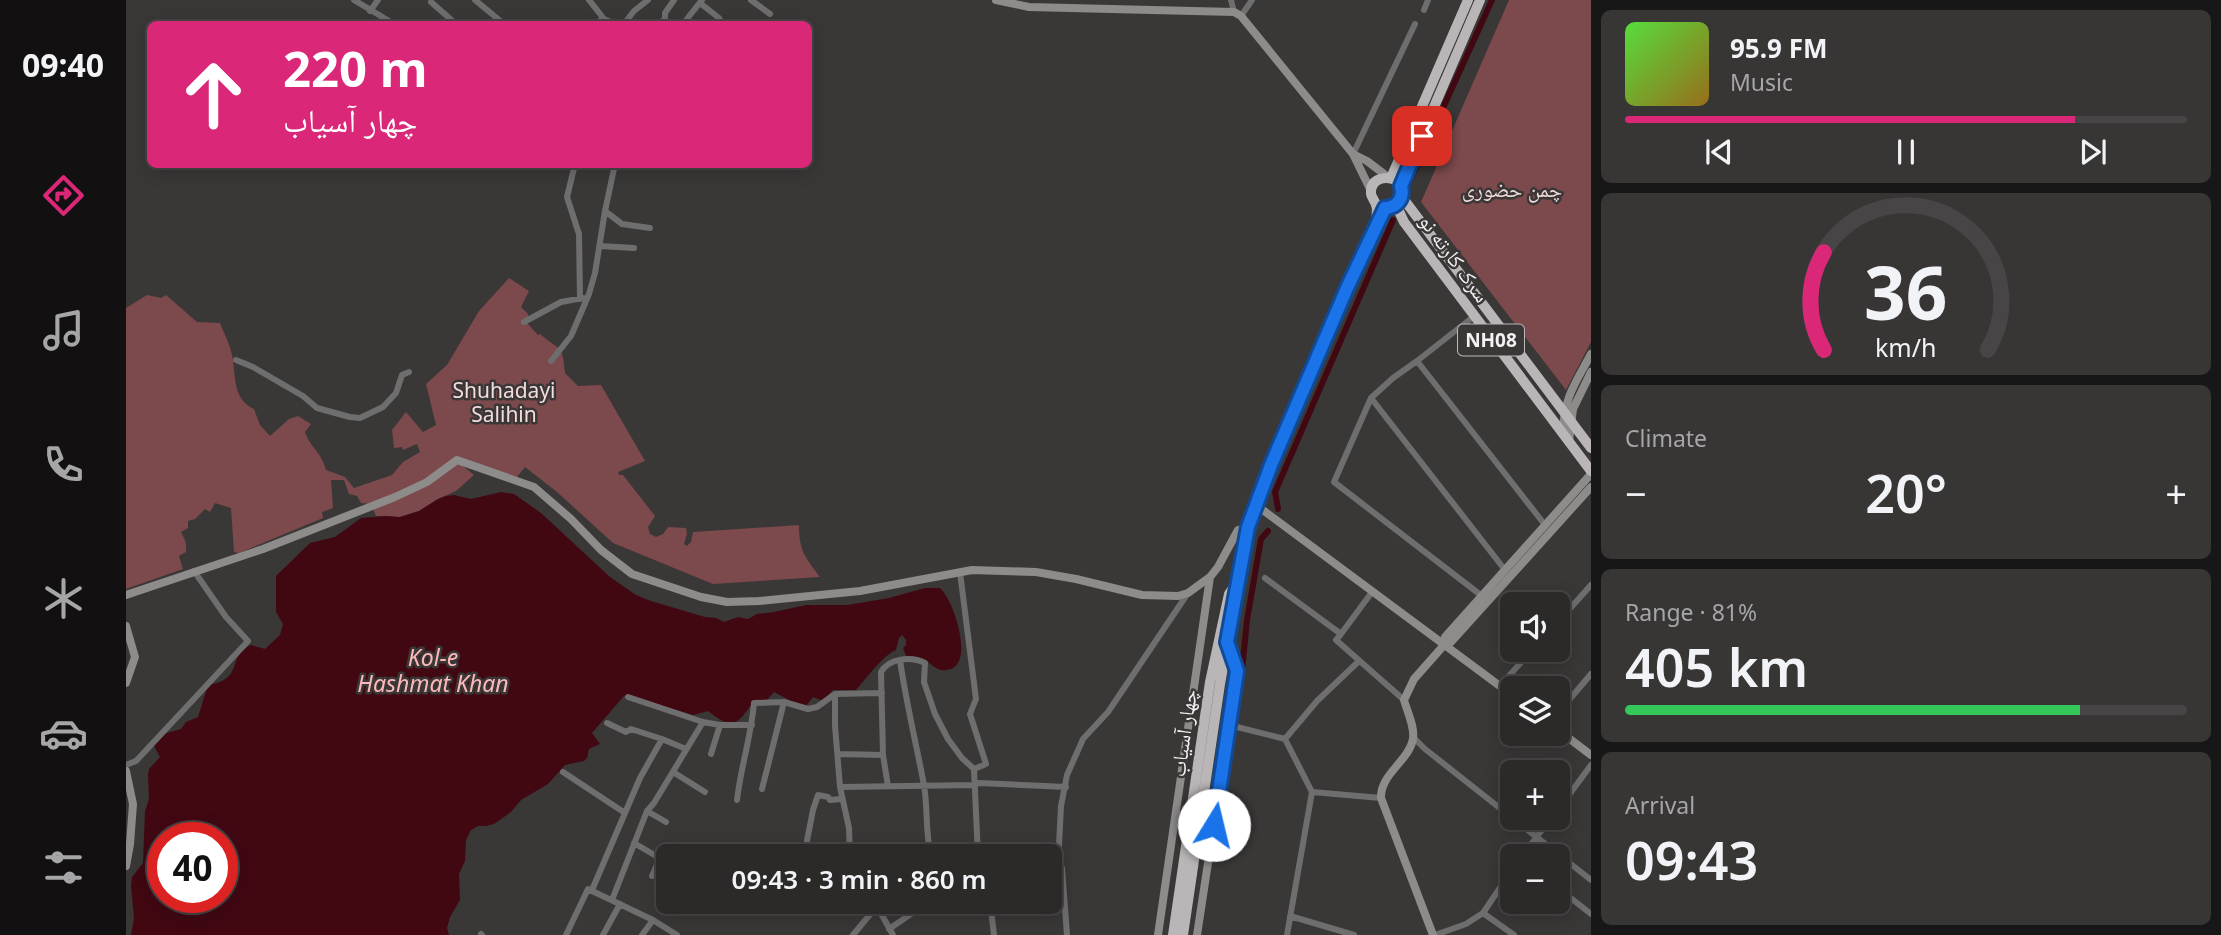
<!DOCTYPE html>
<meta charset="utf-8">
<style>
:root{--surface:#2c2929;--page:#383535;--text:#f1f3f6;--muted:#a6a6a8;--line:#484546;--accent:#db2777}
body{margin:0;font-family:"Noto Sans","Noto Naskh Arabic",sans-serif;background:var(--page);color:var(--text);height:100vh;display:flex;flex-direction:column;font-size:26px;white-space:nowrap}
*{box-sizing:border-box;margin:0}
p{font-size:23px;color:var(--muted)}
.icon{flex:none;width:38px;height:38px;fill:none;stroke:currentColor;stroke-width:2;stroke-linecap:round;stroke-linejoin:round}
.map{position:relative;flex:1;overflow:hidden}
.sheet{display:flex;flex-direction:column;gap:10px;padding:10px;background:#181717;width:630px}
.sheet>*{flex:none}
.banner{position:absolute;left:21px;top:21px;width:665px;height:147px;border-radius:10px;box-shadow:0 4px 18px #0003,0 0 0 2px var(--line);background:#db2777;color:#fff;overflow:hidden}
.buttons{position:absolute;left:1374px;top:592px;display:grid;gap:14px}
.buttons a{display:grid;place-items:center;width:70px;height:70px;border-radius:10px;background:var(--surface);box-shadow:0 4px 18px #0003,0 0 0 2px var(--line);font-size:35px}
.speed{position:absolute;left:21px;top:822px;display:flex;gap:14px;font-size:35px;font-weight:700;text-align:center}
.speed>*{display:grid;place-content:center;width:91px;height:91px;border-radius:50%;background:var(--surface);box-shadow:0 4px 18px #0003,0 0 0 2px var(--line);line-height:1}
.speed .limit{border:10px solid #d22;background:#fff;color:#111}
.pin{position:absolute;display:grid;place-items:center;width:60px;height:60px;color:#fff;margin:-30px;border-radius:14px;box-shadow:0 4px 10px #0006}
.me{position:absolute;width:77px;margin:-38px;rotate:9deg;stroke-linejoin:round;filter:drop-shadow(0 0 5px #0008)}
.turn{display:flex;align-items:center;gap:24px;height:147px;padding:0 21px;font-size:32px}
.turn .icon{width:91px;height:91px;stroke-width:2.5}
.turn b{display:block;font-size:49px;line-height:60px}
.big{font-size:52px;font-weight:600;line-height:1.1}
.sheet .tile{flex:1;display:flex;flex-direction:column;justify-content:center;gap:10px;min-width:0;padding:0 24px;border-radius:10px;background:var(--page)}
.sheet .dial{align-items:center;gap:0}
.dial svg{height:182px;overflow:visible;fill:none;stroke:var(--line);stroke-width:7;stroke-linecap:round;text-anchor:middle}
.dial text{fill:var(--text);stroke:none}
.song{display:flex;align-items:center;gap:21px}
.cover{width:84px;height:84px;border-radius:10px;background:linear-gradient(135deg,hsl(110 70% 55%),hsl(40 70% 35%))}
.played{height:7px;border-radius:4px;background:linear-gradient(90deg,var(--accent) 80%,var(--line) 80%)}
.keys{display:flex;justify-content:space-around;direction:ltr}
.heat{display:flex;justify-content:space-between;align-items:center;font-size:38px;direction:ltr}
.charge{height:10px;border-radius:5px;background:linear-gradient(90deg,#34c759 81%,var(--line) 0)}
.trip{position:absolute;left:530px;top:844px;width:406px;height:70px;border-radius:10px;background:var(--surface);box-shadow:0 4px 18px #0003,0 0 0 2px var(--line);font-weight:600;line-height:70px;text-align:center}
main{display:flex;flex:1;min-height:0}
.tab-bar{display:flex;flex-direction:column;width:126px;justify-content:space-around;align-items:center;background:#121010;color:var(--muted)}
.tab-bar .icon{width:49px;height:49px}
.tab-bar .current{color:var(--accent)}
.tab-bar b{font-size:32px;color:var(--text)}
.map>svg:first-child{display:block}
.green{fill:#7c494c}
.water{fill:#410812;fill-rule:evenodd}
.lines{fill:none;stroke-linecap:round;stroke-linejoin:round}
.canal{stroke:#410812;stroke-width:6}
.street{stroke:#6f6e6e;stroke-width:6}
.secondary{stroke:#8e8b8b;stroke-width:8}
.highway{stroke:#bab6b7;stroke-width:10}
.route-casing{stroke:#114b97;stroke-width:18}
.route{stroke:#1a73e8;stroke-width:12}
.labels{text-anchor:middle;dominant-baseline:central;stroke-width:5;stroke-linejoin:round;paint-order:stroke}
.shield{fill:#3a3737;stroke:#bcb9ba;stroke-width:2}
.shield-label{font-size:19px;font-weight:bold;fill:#f4f1f2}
.park-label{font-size:21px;fill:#f4dbdc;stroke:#3a3737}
.street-label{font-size:21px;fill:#f4f1f2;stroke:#3a3737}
.water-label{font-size:23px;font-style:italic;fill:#fdb8ba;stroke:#3a3737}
</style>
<main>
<nav class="tab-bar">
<b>09:40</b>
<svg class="icon current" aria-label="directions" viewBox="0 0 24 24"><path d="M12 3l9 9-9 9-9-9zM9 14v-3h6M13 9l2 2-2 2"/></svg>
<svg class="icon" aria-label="music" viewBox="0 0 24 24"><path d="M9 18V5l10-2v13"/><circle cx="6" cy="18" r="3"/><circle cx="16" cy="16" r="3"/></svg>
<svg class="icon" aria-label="phone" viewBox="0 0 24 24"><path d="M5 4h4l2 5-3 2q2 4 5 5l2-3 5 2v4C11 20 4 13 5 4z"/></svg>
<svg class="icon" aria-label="climate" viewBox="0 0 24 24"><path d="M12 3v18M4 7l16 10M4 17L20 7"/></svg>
<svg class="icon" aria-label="car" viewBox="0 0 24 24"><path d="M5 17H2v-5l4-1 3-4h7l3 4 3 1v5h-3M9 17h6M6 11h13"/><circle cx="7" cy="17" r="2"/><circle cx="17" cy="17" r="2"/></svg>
<svg class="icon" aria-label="filters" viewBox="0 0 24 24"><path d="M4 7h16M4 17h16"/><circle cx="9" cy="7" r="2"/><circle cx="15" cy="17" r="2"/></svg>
</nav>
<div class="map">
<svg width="1465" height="935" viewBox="0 0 1465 935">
<rect width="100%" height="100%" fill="#3a3737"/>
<path class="green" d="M 1383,0 L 1465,0 L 1465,342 L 1440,390 L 1295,202 Z
M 383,278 L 403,291 L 395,307 L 402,314 L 402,324 L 412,335 L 414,334 C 435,352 436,343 439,373 L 452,386 L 475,385 L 519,461 L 492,472 L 493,475 L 497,475 L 529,516 L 522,527 L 524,534 L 530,537 L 537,534 L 542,527 L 560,528 L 561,534 L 558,544 L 561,546 L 565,542 L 567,532 L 673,525 C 673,551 679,557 694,577 L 587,584 L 487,543 L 431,492 L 399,467 L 391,477 L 336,465 L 348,475 L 330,491 L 312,499 L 293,511 L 274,517 L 250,516 L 245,504 L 235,503 L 231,496 L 223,494 L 218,480 L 205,480 L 207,508 L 196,512 L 197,518 L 113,553 L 108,552 L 105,508 L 89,503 L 84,512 L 79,509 L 69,519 L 62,521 L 62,528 L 55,532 C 59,539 61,544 60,552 L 53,556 L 57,569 L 0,589 L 0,308 L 21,295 L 35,298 L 40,295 L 71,322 L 94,323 C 98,334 104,344 106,355 C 110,375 106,399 128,409 L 134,425 L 144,436 L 163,419 L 172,416 L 185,424 L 179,432 C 185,449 195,451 200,470 L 219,477 L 228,488 L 266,475 L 277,462 L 294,452 L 291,444 L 277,450 L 276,447 L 268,448 L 266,430 L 280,412 L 297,432 L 310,425 L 300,384 L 321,365 L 353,311 Z"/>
<path class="water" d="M 375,492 L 388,494 L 415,513 L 484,577 L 510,595 L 525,601 L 579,617 L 590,618 L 598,622 L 612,617 L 622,619 L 631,614 L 648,612 L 680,605 L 721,605 L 763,598 L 799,588 L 814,588 C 828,600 850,667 821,670 C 809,672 805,662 796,658 C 791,656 785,657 780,656 L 777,648 L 780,645 L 780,640 L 776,635 L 773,638 L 770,650 C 756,656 741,678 730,690 L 707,690 L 697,701 L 687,697 L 680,706 L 671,704 L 648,692 L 640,701 L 627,702 C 611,726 606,730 582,711 L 567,715 L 502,695 L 498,696 L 466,733 L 474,744 L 463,749 L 461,758 L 458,761 L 439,765 L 422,784 L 395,800 L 385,812 L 368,824 L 360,826 L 352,826 L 345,830 L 340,840 L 339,861 L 333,874 L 334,900 L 324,917 L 321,928 L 323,935 L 5,935 L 8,918 L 5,886 L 6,877 L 17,863 L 19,811 L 23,799 L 22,774 L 23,769 L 34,757 L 28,746 L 34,735 L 55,729 L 60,722 L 72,717 L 81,688 L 83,685 C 119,678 99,659 125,645 L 139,649 L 154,635 L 157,624 L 150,612 L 150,576 L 184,543 L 209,537 L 235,518 L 260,516 L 274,517 L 293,511 L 312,499 L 320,496 L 328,495 L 345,499 ZM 37,838 L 96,838 L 96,898 L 37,898 Z"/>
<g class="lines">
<path class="canal" d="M 1278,194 L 1366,0
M 1152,509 L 1149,492 L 1267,220
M 1115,680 L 1121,620 L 1135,539 L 1142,531
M 1107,725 L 1113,692"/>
<path class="street" d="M 228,0 L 268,24
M 349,0 L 378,24
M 463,0 L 478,19 L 489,24
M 625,0 L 644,14
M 1105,0 L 1108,12
M 305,2 L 330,24
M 574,3 L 593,18 L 596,24
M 1298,10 L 1302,0
M 244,11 L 252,0
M 1115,16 L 1126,0
M 467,24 L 478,19
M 498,24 L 508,11 L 522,0
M 535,24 L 539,18 L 539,13 L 548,0
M 557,24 L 576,0
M 1227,154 L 1289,24
M 449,164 L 441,197 L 453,234 L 454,299
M 479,211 L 496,224 L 524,228
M 474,246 L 508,248
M 1347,317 L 1291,361 L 1267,378 L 1245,398 L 1208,482 L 1356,596
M 398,322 L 435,302 L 457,298
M 110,360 L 127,367 L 177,396 L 191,408 L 224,417 L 234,418 L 257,407 L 270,393 L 276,375 L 283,372
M 425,361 L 445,336 L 463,294 L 469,273 L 479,211 L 489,164
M 1291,361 L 1419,525
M 1245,398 L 1379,570
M 834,572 L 850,699 L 844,714 L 860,764 L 848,769
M 1139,578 L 1215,634 L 1210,640 L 1278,700
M 1432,622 L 1465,585
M 1215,634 L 1246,592
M 774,660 C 780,702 790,743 798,785 C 802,808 799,832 805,856
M 1374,686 L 1407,649
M 709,694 L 709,726 L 714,787 L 723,828 L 724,856
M 502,697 L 577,722 L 594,725 L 626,725
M 1432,713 L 1465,674
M 481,723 L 500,732 L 505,729 L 536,739
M 1103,725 L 1159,739 L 1186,792 L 1255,798
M 1287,737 L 1299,749 L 1465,880
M 1159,739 L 1191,701 L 1233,661
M 585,754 L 594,725
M 713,754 L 757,755
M 0,765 L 10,761 L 122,641 L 100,617 L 68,571
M 437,772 L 499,813
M 547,772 L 579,792
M 762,786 L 757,755 L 755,672 C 763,658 785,656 799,663 L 798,682 L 809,714 L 822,739 L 836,758 L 848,769 L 852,856
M 714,787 L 848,785 L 853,783 L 940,787
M 636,789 L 658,702
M 611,800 C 615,766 625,737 628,703 L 658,702 L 682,709 L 691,707 L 709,694 L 756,693
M 1432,810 L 1465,765
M 521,811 L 540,822
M 508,843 L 542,863
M 678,856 L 687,810 L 692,795 L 702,797 L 704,800 L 715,799
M 1396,856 L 1426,817
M 526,876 L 534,858
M 1432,888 L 1465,914
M 466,890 L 514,778 L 536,739 L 560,749
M 486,900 L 521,811 L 528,803 L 577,722
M 748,901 L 767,935
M 864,901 L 868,935
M 1357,913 L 1388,935
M 1164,916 L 1228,935
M 763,929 L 804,901
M 355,934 L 356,935
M 440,935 L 462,889 L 527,920 L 551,935
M 477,935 L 494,904
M 516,935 L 527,920
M 727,935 L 751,906
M 941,935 L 936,868 L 932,865 L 935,806 L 941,775 L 957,739 L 982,712 L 1062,593
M 1161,935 L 1186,792
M 1309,935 L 1340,924 L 1357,913 L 1386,870"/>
<path class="secondary" d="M 870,0 L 903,7 L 1108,12 L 1115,16 L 1227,154 L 1245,191
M 1227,154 L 1241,161 L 1262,177
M 1437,432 C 1438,397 1449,384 1465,354
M 1443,441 L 1447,409 L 1465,372
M 1130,505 L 1386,695
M 0,595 L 137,549 L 269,497 L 301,482 L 331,460 L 408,487 L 445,519 L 475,550 L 506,574 L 575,597 L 601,602 L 633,601 L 734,591 L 846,570 L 910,572 L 950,579 L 1016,595 L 1052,596 L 1062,593 L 1084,577 L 1092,567 L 1112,530 L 1122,527
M 0,626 L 9,657 L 0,683
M 1319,644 L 1319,637 L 1465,474
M 1432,730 L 1465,755
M 0,771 L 7,804 L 4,844 L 0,866
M 1032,935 L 1084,577
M 1071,935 L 1110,679 L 1110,665 L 1101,642
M 1307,935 L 1255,798 C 1254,774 1283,761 1287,739 C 1289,727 1281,711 1278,700 L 1288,679 L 1319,644 L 1325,642 L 1465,487"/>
<path class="highway" d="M 1265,178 L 1342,0
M 1274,186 L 1354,0
M 1276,197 L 1465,448
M 1270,205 L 1278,222 L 1465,471
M 1250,223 C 1250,218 1252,209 1250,205 C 1249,201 1246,198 1245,194 C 1244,178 1260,175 1271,181
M 1047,935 L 1084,682 L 1103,594 L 1111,582
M 1057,935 L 1094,684 L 1122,527 L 1145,465 L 1221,288 L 1259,208"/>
</g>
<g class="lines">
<g class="route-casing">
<path id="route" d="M 1088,825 L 1111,671 L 1101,642 L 1122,527 L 1145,465 L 1221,288 L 1259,208 C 1272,207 1278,198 1275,186 L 1296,136"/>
</g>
<use href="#route" class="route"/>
</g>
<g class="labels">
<rect class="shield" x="1332" y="324.5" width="66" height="31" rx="5"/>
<g class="shield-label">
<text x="1365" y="340">NH08</text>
</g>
<g class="park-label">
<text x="1386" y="189">چمن حضوری</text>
<text x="378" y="390">Shuhadayi<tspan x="378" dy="24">Salihin</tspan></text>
</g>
<g class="street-label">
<text transform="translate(1329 258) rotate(54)">سرک کارته نو</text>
<text transform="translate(1057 733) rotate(-82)">چهار آسیاب</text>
</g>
<g class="water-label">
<text x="307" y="657">Kol-e<tspan x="307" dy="26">Hashmat Khan</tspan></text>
</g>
</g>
</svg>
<div class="buttons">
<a><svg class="icon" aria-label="sound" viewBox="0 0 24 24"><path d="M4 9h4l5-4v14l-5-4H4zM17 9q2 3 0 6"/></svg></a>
<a><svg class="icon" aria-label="layers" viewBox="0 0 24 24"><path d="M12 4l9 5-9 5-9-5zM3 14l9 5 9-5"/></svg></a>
<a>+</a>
<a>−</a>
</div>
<div class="speed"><div class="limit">40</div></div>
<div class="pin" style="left:1296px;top:136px;background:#d93025"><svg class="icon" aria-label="arrive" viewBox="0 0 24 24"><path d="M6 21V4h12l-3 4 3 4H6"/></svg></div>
<svg class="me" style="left:1088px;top:825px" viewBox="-20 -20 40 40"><circle r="19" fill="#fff"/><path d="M0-13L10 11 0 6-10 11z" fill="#1a73e8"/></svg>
<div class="trip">09:43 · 3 min · 860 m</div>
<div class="banner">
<div class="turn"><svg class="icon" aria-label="ahead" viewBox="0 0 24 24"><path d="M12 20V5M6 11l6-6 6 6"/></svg><div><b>220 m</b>چهار آسیاب</div></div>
</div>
</div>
<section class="sheet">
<div class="tile">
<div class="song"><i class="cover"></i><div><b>95.9 FM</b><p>Music</p></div></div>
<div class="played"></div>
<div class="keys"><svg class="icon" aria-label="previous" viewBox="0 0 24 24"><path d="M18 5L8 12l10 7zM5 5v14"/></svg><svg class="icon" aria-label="pause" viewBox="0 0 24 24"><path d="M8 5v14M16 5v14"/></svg><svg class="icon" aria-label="next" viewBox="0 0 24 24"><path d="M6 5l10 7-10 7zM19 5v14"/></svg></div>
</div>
<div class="tile dial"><svg viewBox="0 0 100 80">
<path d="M14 69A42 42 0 1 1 86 69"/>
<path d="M14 69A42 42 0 0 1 14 26" stroke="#db2777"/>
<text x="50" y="56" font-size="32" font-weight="700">36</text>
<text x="50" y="72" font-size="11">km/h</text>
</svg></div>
<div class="tile"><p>Climate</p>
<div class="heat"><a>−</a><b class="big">20°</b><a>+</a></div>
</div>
<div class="tile"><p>Range · 81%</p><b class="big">405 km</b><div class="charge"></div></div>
<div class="tile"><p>Arrival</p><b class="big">09:43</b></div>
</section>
</main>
